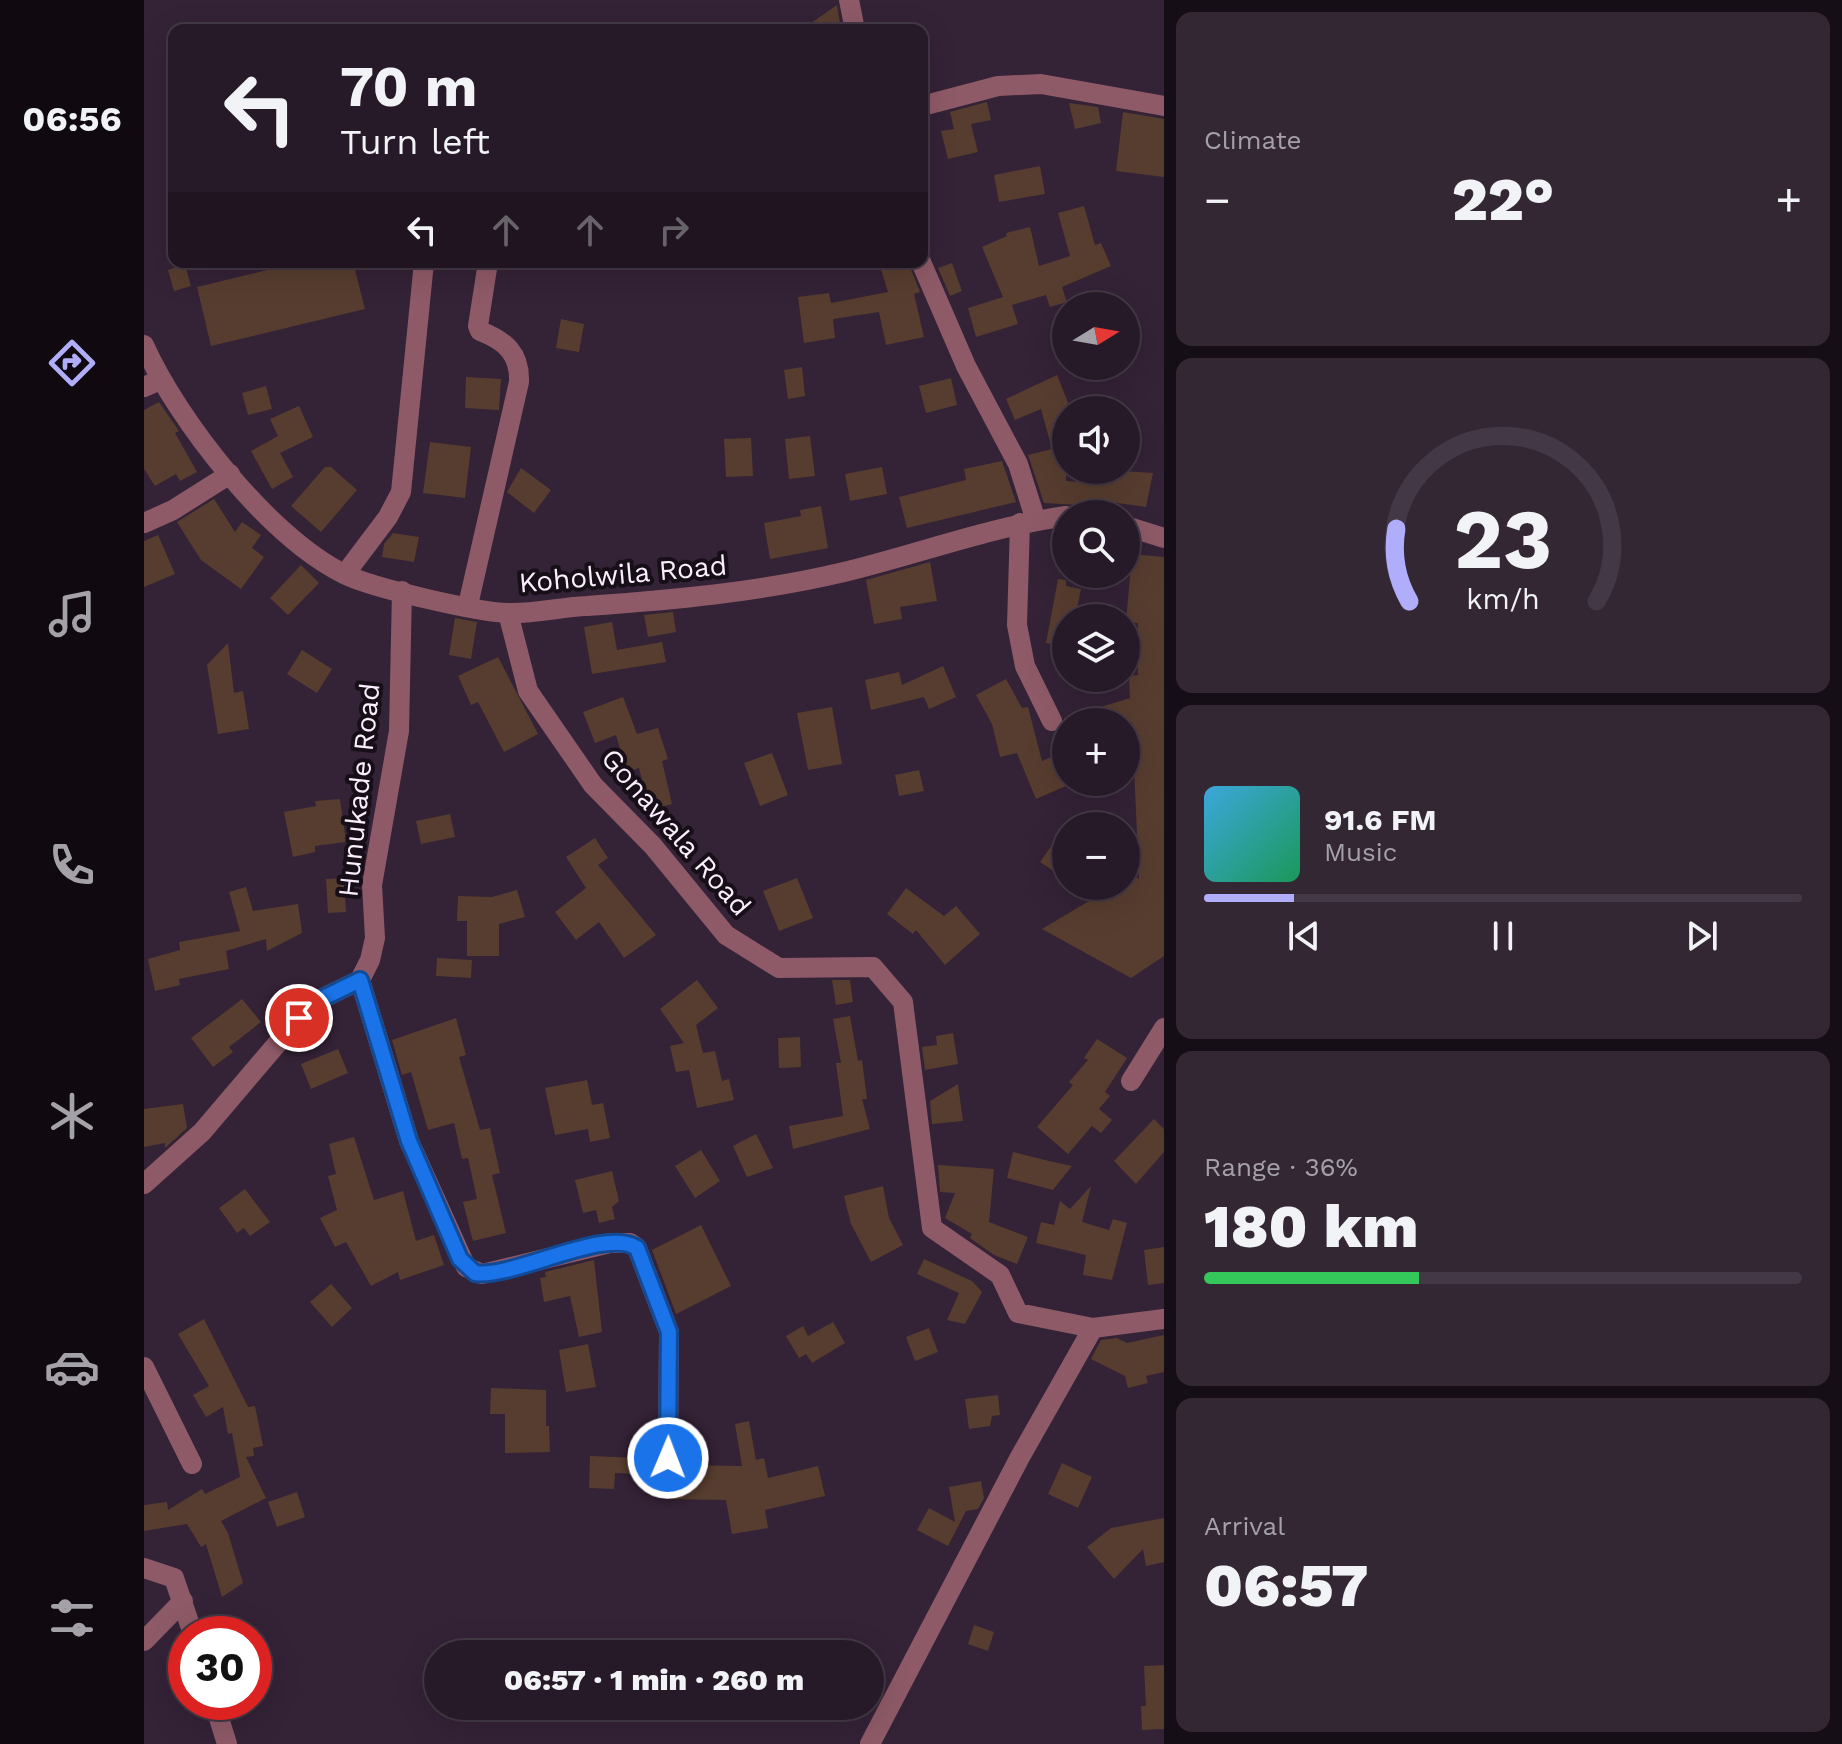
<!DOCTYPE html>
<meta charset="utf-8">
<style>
:root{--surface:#271a28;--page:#332734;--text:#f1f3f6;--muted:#a4a1a8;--line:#433845;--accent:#b0aefa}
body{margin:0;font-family:"Work Sans",sans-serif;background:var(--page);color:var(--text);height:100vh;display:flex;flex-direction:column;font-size:30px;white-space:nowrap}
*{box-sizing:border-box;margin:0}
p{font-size:26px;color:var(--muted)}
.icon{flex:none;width:44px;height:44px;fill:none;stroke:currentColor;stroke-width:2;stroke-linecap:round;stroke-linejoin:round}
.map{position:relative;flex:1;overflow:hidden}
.panel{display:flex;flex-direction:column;gap:12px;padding:12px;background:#150e16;width:678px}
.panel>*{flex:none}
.banner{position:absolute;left:24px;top:24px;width:760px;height:244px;border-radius:16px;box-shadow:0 8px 32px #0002,0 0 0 2px var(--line);background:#271a28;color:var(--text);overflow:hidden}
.needle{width:52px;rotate:79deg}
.controls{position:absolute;left:908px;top:292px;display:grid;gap:16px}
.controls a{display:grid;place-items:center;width:88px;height:88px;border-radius:50%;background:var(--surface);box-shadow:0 8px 32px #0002,0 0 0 2px var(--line);font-size:40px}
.speed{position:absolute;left:24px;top:1616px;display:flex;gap:16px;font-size:40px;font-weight:700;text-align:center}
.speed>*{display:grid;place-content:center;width:104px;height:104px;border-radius:50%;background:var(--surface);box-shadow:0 8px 32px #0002,0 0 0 2px var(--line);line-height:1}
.speed .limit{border:12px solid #d22;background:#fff;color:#111}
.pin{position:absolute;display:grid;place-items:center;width:68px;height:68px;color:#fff;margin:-34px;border:4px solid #fff;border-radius:50%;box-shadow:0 2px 8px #0007}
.me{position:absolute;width:88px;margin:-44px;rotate:1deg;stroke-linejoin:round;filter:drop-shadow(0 0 6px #0008)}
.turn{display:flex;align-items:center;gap:28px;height:168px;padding:0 40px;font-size:36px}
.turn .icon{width:104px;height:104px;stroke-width:2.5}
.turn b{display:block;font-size:56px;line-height:68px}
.lanes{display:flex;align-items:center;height:76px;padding:0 40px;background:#0003;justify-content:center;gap:40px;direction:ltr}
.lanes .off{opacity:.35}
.big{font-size:60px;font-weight:800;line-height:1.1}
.panel .widget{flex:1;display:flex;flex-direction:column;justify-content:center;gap:12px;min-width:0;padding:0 28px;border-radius:16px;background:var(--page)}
.panel .dial{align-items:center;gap:0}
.dial svg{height:208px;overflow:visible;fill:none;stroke:var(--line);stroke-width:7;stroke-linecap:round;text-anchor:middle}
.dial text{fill:var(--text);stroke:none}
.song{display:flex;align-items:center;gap:24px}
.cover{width:96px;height:96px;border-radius:12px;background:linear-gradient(135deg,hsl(200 70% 55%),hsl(150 70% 35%))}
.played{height:8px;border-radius:4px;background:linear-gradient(90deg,var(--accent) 15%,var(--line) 15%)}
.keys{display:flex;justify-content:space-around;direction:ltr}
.heat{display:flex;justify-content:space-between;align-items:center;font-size:44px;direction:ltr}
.charge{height:12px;border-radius:6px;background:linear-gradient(90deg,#34c759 36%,var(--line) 0)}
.trip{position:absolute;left:280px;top:1640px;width:460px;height:80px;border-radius:40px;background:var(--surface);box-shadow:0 8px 32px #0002,0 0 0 2px var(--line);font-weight:800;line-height:80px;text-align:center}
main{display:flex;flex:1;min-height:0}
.menu{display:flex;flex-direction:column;width:144px;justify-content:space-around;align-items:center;background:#100a10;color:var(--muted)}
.menu .icon{width:56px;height:56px}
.menu .active{color:var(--accent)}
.menu b{font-size:36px;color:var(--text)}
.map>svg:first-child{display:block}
.building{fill:#573d2f}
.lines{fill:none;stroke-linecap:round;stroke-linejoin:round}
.minor{stroke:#8e5a67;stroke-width:20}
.tertiary{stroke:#8e5a67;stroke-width:20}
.route-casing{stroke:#114b97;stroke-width:20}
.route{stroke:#1a73e8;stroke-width:14}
.labels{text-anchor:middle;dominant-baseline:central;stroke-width:8;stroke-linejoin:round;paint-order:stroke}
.street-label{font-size:28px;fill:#faeefc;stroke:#170f18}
</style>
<main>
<nav class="menu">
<b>06:56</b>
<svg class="icon active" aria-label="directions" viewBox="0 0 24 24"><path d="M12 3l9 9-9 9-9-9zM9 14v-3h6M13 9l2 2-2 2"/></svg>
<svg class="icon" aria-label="music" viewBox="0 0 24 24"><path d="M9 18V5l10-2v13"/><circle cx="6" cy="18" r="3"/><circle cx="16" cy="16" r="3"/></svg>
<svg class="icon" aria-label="phone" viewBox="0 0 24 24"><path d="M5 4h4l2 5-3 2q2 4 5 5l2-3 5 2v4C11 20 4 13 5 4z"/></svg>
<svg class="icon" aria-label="climate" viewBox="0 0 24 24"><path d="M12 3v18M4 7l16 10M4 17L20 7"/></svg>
<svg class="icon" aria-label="car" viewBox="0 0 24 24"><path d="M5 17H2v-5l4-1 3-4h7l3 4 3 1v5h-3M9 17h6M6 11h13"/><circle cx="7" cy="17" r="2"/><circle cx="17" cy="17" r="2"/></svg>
<svg class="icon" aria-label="filters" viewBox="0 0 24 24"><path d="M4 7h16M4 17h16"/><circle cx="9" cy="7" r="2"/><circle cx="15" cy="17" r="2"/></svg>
</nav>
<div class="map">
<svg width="1020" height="1744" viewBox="0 0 1020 1744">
<rect width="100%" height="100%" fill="#342236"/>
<path class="building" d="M 693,5 L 696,23 L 686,30 L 657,30 Z
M 843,102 L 847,120 L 827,124 L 834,152 L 804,159 L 797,131 L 810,129 L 806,112 Z
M 925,103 L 954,107 L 957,123 L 931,129 Z
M 979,112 L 1020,119 L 1020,177 L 972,171 Z
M 896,166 L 901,194 L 855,202 L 850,175 Z
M 940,206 L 951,245 L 957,243 L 967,266 L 918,287 L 923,302 L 906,307 L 902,295 L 868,305 L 874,324 L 832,337 L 824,308 L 859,297 L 838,247 L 863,236 L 862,233 L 886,227 L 895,266 L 926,256 L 914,213 Z
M 157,262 L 209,262 L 221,309 L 67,346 L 53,287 Z
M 749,262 L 764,262 L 776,292 L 770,294 L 780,337 L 742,345 L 735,312 L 689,319 L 691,338 L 660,343 L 654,297 L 685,293 L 687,303 L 744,292 L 736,266 Z
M 808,263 L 818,291 L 806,296 L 794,268 Z
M 41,264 L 47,286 L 30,291 L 24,270 Z
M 417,319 L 440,324 L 435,352 L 412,348 Z
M 658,367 L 661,396 L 644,399 L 640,370 Z
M 913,375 L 927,410 L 922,410 L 922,481 L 960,484 L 962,470 L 1009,473 L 1002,507 L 952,500 L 951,506 L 900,503 L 884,455 L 908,449 L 897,409 L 871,420 L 862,399 Z
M 322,377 L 357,379 L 355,410 L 321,408 Z
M 807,378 L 813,405 L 782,413 L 775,386 Z
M 122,386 L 128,409 L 104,415 L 98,393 Z
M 15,402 L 35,431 L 31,433 L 53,472 L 36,481 L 32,474 L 11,486 L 0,469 L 0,410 Z
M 155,406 L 169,437 L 136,453 L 149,477 L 128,489 L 107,451 L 134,436 L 126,419 Z
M 666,436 L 671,476 L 645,479 L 641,439 Z
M 607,438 L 609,476 L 582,477 L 580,439 Z
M 286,442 L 327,447 L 321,498 L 279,493 Z
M 858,461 L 872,502 L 763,528 L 755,497 L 822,480 L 820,469 Z
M 181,467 L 187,467 L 213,490 L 177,532 L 147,506 Z
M 738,467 L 743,494 L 706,501 L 701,474 Z
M 377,468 L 407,490 L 390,513 L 363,492 Z
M 70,499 L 91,532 L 98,522 L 117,535 L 108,548 L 120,557 L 97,589 L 57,560 L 33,522 Z
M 677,506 L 684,548 L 626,559 L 620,523 L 657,516 L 656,510 Z
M 249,533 L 275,537 L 270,562 L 238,557 L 240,544 Z
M 14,535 L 31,574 L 0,587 L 0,541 Z
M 988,554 L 1020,557 L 1020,956 L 987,978 L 898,929 L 950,898 L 932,886 L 982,886 L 982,869 L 995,879 L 988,722 L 921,722 L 920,718 L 986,698 L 985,676 L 994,675 L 994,623 L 982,622 Z
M 786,562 L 793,601 L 756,607 L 758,619 L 730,624 L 722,580 Z
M 157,565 L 175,583 L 144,615 L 126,598 Z
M 914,579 L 922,580 L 922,586 L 937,589 L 931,618 L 922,618 L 922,646 L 902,643 Z
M 529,612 L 532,632 L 504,637 L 500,615 Z
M 311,618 L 333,622 L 327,659 L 305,655 Z
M 468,622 L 473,650 L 518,642 L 522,662 L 448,674 L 440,627 Z
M 84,643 L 90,693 L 99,691 L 105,729 L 74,734 L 63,665 Z
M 158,650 L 188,669 L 173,693 L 143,674 Z
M 354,657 L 394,734 L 360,752 L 334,702 L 327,705 L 314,676 Z
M 799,666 L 812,697 L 785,709 L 780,697 L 727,710 L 721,680 L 755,672 L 758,685 Z
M 862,679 L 878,708 L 884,707 L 898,761 L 917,753 L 922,765 L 922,786 L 892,799 L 873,753 L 856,757 L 848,724 L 832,695 Z
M 479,697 L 493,734 L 514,728 L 524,759 L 518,761 L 528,804 L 506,810 L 495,768 L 483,772 L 472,735 L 451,743 L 439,712 Z
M 688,707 L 698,764 L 664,770 L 653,713 Z
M 628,753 L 644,795 L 616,806 L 600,763 Z
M 775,770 L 780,791 L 755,796 L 751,775 Z
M 196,799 L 202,842 L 171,846 L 171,852 L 149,857 L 140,812 L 172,806 L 171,801 Z
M 306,814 L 311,837 L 277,844 L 272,821 Z
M 922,825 L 922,879 L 896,862 Z
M 451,838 L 464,858 L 454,865 L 512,935 L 480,958 L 455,922 L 432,940 L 411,912 L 442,888 L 422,857 Z
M 200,878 L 202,912 L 184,913 L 182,879 Z
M 653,878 L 669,918 L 635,931 L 619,891 Z
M 102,887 L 109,911 L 154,904 L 158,933 L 123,951 L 122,939 L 82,951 L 85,969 L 35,979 L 36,985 L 11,991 L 4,959 L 36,950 L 35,942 L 96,931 L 85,892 Z
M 762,888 L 800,916 L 812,906 L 836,934 L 801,965 L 772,930 L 769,934 L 743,914 Z
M 373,890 L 381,917 L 355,924 L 355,956 L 323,956 L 323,921 L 313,921 L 314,896 L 348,897 Z
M 293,958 L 328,960 L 327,978 L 292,976 Z
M 553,980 L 574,1008 L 552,1025 L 559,1053 L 571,1051 L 578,1081 L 585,1079 L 590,1100 L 553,1108 L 545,1070 L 532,1072 L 526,1046 L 540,1043 L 516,1009 Z
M 688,980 L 706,980 L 709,1002 L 692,1005 Z
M 98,999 L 117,1022 L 85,1047 L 89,1052 L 69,1067 L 47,1038 Z
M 706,1016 L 714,1061 L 718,1060 L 723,1099 L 718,1099 L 726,1129 L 649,1149 L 645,1126 L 699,1116 L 692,1063 L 697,1063 L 689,1019 Z
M 312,1018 L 322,1055 L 315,1057 L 336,1130 L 346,1128 L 356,1173 L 348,1175 L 362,1233 L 329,1241 L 319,1202 L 333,1199 L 324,1158 L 318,1159 L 310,1123 L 284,1130 L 267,1072 L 258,1075 L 248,1040 Z
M 809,1033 L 814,1064 L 781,1070 L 778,1047 L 793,1045 L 792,1036 Z
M 656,1037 L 657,1067 L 635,1068 L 634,1038 Z
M 953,1039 L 983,1058 L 961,1092 L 966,1096 L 955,1109 L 968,1120 L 957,1133 L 948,1126 L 924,1154 L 893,1127 L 929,1085 L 925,1082 L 944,1060 L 940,1058 Z
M 194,1049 L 204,1073 L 167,1089 L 157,1064 Z
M 443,1080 L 448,1105 L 459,1103 L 466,1138 L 446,1142 L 444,1129 L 411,1135 L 401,1088 Z
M 814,1084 L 819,1121 L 788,1124 L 786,1101 Z
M 39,1104 L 43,1128 L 21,1148 L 21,1143 L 0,1147 L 0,1109 Z
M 1010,1119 L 1020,1129 L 1020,1152 L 992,1184 L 970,1161 Z
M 612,1134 L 629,1168 L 603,1177 L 589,1146 Z
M 210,1137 L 230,1200 L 259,1191 L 272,1241 L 290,1235 L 300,1265 L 256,1280 L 254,1272 L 227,1286 L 202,1242 L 191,1247 L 176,1218 L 193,1210 L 184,1176 L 192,1174 L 185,1144 Z
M 557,1150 L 576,1181 L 551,1198 L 531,1166 Z
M 869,1152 L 905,1161 L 928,1166 L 909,1190 L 863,1178 Z
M 794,1165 L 850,1169 L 845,1222 L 884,1237 L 873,1264 L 850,1255 L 826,1238 L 828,1234 L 801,1218 L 811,1193 L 796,1192 Z
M 468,1171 L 475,1201 L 468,1207 L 471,1219 L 455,1223 L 452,1210 L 439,1213 L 431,1180 Z
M 739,1186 L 745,1218 L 759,1245 L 727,1262 L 707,1224 L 700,1196 Z
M 947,1186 L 938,1222 L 965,1230 L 969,1219 L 983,1223 L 968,1280 L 939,1275 L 942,1255 L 892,1243 L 897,1222 L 910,1225 L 916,1201 L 926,1209 Z
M 101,1189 L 126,1222 L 106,1236 L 100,1228 L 93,1233 L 75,1208 Z
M 557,1225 L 587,1286 L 532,1314 L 508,1250 Z
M 1020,1247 L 1020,1283 L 1004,1285 L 1000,1250 Z
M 780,1259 L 828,1281 L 838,1292 L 821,1324 L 803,1320 L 815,1293 L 773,1274 Z
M 450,1260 L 458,1332 L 435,1337 L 426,1296 L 400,1302 L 396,1278 L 402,1277 L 401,1272 Z
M 187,1284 L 208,1308 L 188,1327 L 166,1302 Z
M 60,1319 L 104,1407 L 111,1406 L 119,1446 L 109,1448 L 110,1456 L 102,1457 L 122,1498 L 77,1521 L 84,1533 L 99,1583 L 78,1597 L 62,1544 L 57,1547 L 43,1524 L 0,1531 L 0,1505 L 23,1502 L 24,1510 L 58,1489 L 61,1494 L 96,1477 L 88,1433 L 84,1434 L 79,1407 L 62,1417 L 49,1395 L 65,1386 L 34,1334 Z
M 689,1322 L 701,1343 L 668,1363 L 662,1354 L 655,1358 L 642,1336 L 659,1326 L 664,1336 Z
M 785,1328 L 794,1352 L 771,1361 L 762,1337 Z
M 1020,1335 L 1020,1372 L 1002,1376 L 1004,1383 L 984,1388 L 981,1376 L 947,1359 L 957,1340 L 973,1338 L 983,1343 Z
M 444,1344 L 452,1387 L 422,1392 L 415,1350 Z
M 347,1388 L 402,1390 L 402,1426 L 405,1426 L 406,1452 L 361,1453 L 361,1414 L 346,1414 Z
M 854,1395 L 856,1415 L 848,1416 L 846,1426 L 825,1429 L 821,1399 Z
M 605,1421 L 612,1460 L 620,1458 L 624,1478 L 674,1466 L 681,1496 L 621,1510 L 624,1528 L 588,1534 L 582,1500 L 522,1499 L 523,1471 L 535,1465 L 598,1466 L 591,1424 Z
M 446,1456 L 496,1458 L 495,1474 L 471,1473 L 470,1489 L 445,1488 Z
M 918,1463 L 948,1477 L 934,1508 L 904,1494 Z
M 837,1481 L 840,1498 L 834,1509 L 822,1511 L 804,1546 L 773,1530 L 785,1508 L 811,1522 L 805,1487 Z
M 153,1492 L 161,1517 L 133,1527 L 124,1502 Z
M 1020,1518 L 1020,1562 L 1002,1566 L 999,1549 L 970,1579 L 943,1547 L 967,1528 Z
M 830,1625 L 850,1632 L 844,1651 L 824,1644 Z
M 1020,1665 L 1020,1729 L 998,1730 L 997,1706 L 1002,1706 L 1000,1666 Z"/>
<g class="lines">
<path class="minor" d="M 705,0 L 711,30
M 778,106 L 854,86 L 897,84 L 1020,106
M 777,262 L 822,366 L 874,464 L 892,521
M 0,387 L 16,380
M 0,523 L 29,510 L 86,474
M 876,523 L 873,625 L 881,666 L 908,721
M 201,574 L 244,517 L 257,492 L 280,262
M 324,605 L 375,382 C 376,354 362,341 336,331 L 334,326 L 344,262
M 216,980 L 265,1141 L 322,1267 L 338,1274 L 466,1243 L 486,1243 L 493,1248 L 525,1332 L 524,1458
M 987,1081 L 1020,1028
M 0,1184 L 58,1132 L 155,1018 L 179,998 L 216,980 L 226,960 L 231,938 L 228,885 L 255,731 L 258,591
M 0,1367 L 48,1464
M 0,1568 L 30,1578 L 49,1634
M 0,1641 L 39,1601
M 70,1702 L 83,1744
M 726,1744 L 876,1457 L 949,1328"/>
<path class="tertiary" d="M 0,345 C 34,421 125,537 200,574 C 228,588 333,612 364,613 C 390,614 417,607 443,606 C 529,600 616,592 700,572 C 774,554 846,527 922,516
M 982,526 L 1020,538
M 364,613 L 384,691 L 449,785 L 509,846 L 582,935 L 635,968 L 729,967 L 759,1002 L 788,1228 L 856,1275 L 874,1313 L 949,1328 L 1020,1319"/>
</g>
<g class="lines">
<g class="route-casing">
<path id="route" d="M 155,1018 L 179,998 L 216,980 L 265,1141 L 316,1259 L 331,1273 C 369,1279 462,1226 493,1248 L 525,1332 L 524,1458"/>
</g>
<use href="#route" class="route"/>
</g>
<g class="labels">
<g class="street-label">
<text transform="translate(479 574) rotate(-5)">Koholwila Road</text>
<text transform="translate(215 790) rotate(-84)">Hunukade Road</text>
<text transform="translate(532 832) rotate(49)">Gonawala Road</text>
</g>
</g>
</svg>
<div class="controls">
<a><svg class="needle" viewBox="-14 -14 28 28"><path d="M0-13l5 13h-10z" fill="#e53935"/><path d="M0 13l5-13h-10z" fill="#a4a1a8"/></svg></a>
<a><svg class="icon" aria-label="sound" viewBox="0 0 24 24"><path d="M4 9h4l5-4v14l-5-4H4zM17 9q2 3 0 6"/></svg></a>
<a><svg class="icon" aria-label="search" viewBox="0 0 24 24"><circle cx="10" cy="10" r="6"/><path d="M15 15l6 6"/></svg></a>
<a><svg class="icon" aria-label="layers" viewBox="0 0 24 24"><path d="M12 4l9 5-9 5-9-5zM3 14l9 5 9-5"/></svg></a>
<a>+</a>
<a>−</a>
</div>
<div class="speed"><div class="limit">30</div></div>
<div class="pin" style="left:155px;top:1018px;background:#d93025"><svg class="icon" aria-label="arrive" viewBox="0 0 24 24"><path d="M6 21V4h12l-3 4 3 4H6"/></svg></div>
<svg class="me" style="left:524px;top:1458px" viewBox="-20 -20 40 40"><circle r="17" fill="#1a73e8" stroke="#fff" stroke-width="3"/><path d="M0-11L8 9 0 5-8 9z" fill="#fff"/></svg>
<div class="trip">06:57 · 1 min · 260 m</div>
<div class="banner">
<div class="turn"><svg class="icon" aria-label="left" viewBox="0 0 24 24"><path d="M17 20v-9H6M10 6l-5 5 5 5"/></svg><div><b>70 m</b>Turn left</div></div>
<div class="lanes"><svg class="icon" aria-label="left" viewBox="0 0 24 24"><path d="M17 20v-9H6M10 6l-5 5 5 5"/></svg><svg class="icon off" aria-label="ahead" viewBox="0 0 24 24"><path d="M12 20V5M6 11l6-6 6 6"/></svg><svg class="icon off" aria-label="ahead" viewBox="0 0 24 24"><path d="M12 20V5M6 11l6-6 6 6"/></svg><svg class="icon off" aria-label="right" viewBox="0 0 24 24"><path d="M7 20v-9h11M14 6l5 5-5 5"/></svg></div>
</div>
</div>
<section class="panel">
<div class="widget"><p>Climate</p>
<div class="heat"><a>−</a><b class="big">22°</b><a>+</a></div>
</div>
<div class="widget dial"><svg viewBox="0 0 100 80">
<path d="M14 69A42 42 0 1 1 86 69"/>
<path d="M14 69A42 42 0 0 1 9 41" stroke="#b0aefa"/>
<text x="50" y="56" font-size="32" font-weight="700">23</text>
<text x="50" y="72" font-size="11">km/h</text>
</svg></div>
<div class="widget">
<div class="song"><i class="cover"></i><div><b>91.6 FM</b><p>Music</p></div></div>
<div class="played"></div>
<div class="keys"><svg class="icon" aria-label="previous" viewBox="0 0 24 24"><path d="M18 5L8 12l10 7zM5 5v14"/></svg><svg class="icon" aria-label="pause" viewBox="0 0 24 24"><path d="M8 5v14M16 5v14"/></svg><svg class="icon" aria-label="next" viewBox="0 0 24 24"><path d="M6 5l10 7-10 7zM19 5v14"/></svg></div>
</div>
<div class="widget"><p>Range · 36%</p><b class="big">180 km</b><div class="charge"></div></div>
<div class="widget"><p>Arrival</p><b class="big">06:57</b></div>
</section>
</main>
